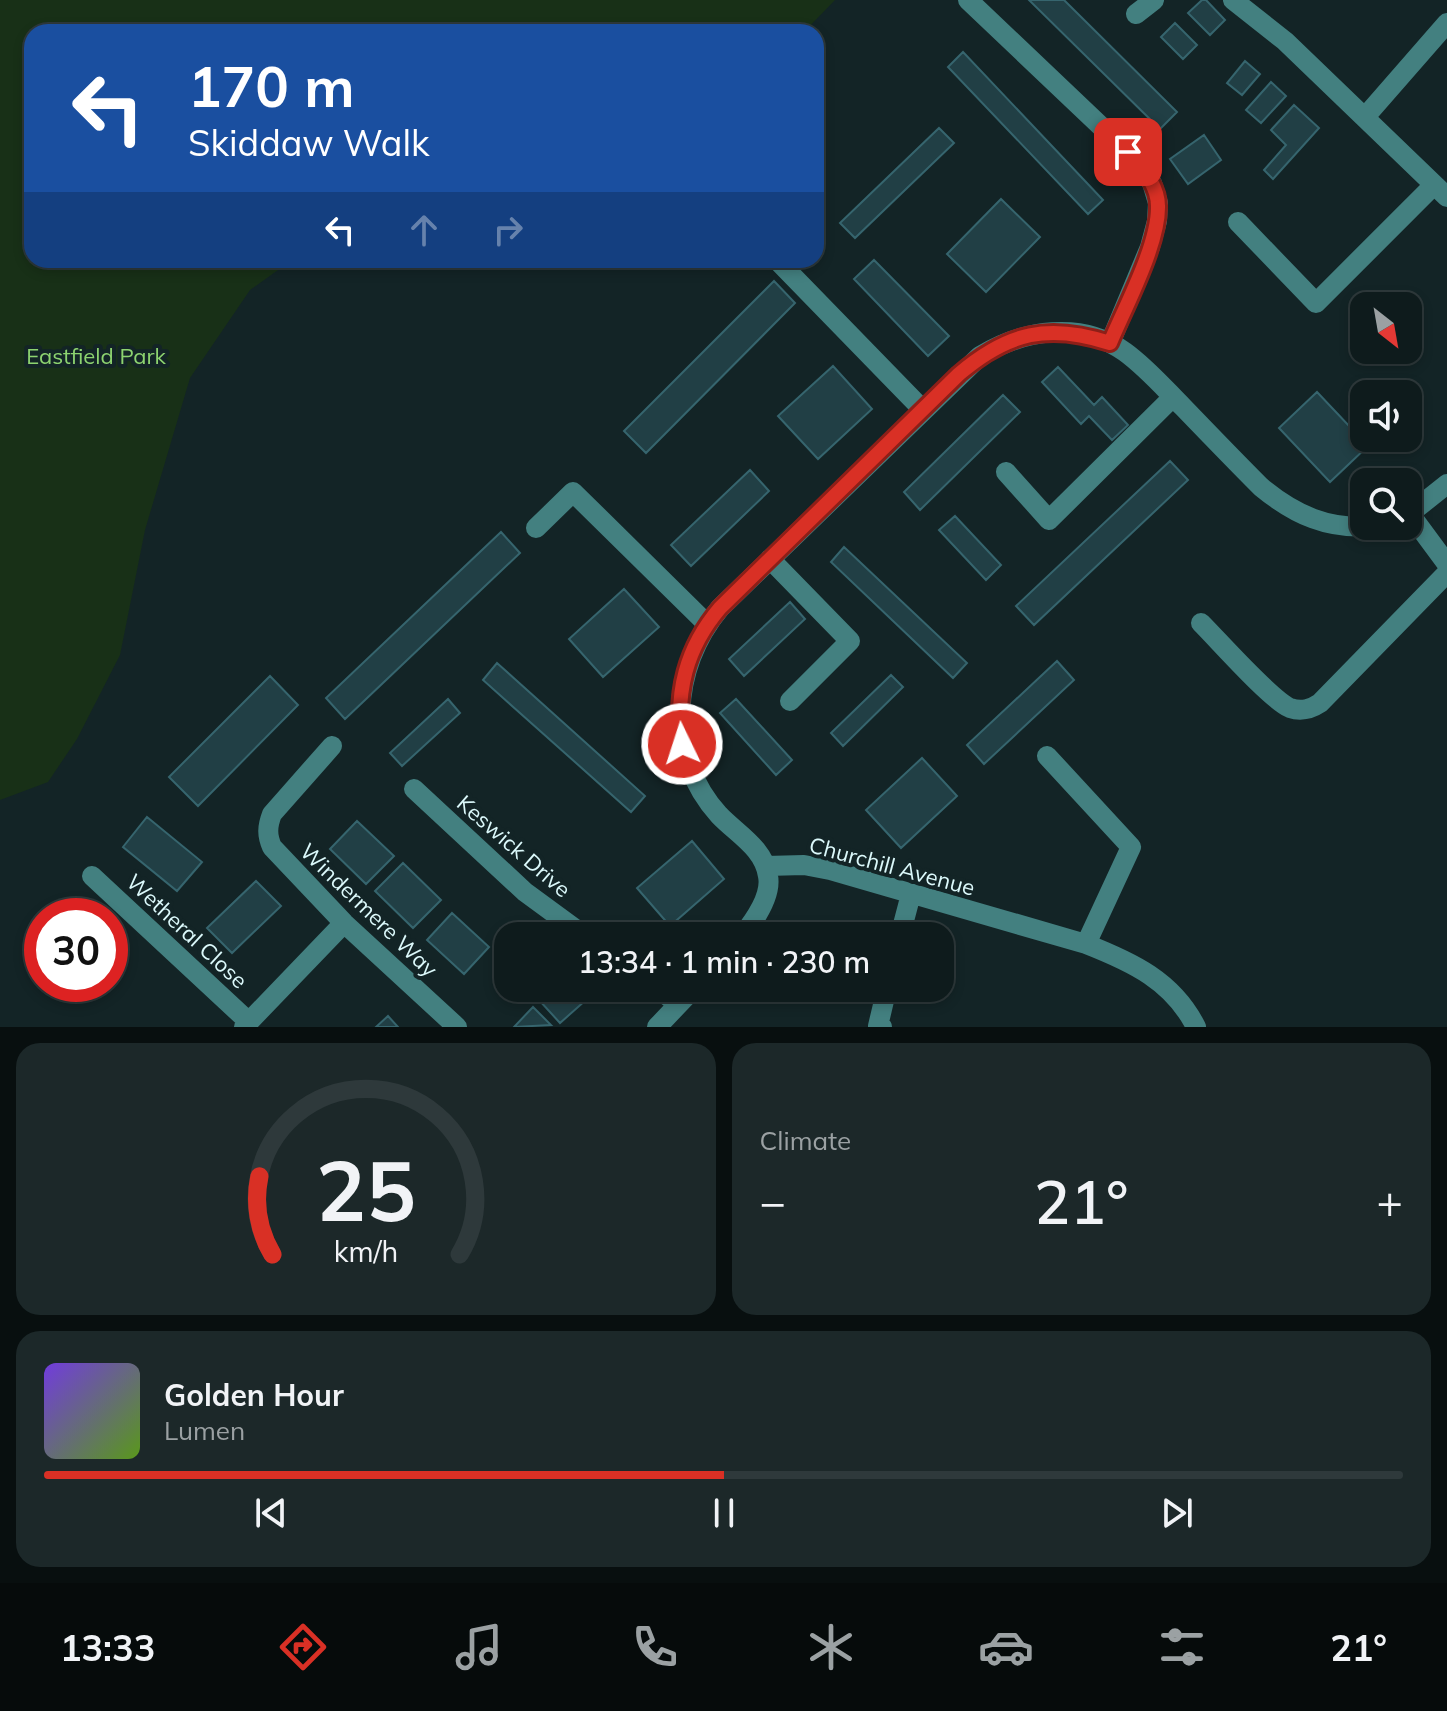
<!DOCTYPE html>
<meta charset="utf-8">
<style>
:root{--surface:#0e1b1c;--page:#1c2829;--text:#f1f3f6;--muted:#9ba1a3;--line:#2e393b;--accent:#d93025}
body{margin:0;font-family:Mulish,sans-serif;background:var(--page);color:var(--text);height:100vh;display:flex;flex-direction:column;font-size:30px;white-space:nowrap}
*{box-sizing:border-box;margin:0}
p{font-size:26px;color:var(--muted)}
.icon{flex:none;width:44px;height:44px;fill:none;stroke:currentColor;stroke-width:2;stroke-linecap:round;stroke-linejoin:round}
.map{position:relative;height:1027px;overflow:hidden}
.drawer{display:flex;flex-direction:column;gap:16px;padding:16px;background:#080f0f;flex:1}
.drawer>*{flex:none}
.banner{position:absolute;left:24px;top:24px;width:800px;height:244px;border-radius:24px;box-shadow:0 4px 12px #0003,0 0 0 2px var(--line);background:#1a4fa0;color:#fff;overflow:hidden}
.needle{width:52px;rotate:149deg}
.tools{position:absolute;left:1350px;top:292px;display:grid;gap:16px}
.tools a{display:grid;place-items:center;width:72px;height:72px;border-radius:16px;background:var(--surface);box-shadow:0 4px 12px #0003,0 0 0 2px var(--line);font-size:40px}
.speed{position:absolute;left:24px;top:898px;display:flex;gap:16px;font-size:40px;font-weight:700;text-align:center}
.speed>*{display:grid;place-content:center;width:104px;height:104px;border-radius:50%;background:var(--surface);box-shadow:0 4px 12px #0003,0 0 0 2px var(--line);line-height:1}
.speed .limit{border:12px solid #d22;background:#fff;color:#111}
.pin{position:absolute;display:grid;place-items:center;width:68px;height:68px;color:#fff;margin:-34px;border-radius:16px;box-shadow:0 4px 12px #0006}
.me{position:absolute;width:88px;margin:-44px;rotate:356deg;stroke-linejoin:round;filter:drop-shadow(0 0 6px #0008)}
.turn{display:flex;align-items:center;gap:28px;height:168px;padding:0 32px;font-size:36px}
.turn .icon{width:104px;height:104px;stroke-width:2.5}
.turn b{display:block;font-size:56px;line-height:68px}
.lanes{display:flex;align-items:center;height:76px;padding:0 32px;background:#0003;justify-content:center;gap:40px;direction:ltr}
.lanes .off{opacity:.35}
.big{font-size:60px;font-weight:600;line-height:1.1}
.drawer .widget{flex:1;display:flex;flex-direction:column;justify-content:center;gap:12px;min-width:0;padding:0 28px;border-radius:24px;background:var(--page)}
.drawer .dial{align-items:center;gap:0}
.dial svg{height:208px;overflow:visible;fill:none;stroke:var(--line);stroke-width:7;stroke-linecap:round;text-anchor:middle}
.dial text{fill:var(--text);stroke:none}
.song{display:flex;align-items:center;gap:24px}
.cover{width:96px;height:96px;border-radius:12px;background:linear-gradient(135deg,hsl(260 70% 55%),hsl(90 70% 35%))}
.played{height:8px;border-radius:4px;background:linear-gradient(90deg,var(--accent) 50%,var(--line) 50%)}
.keys{display:flex;justify-content:space-around;direction:ltr}
.heat{display:flex;justify-content:space-between;align-items:center;font-size:44px;direction:ltr}
.drawer .tiles{flex:1;display:grid;gap:16px;grid-template-columns:1fr 1fr}
.widget:last-child{grid-column:span 2}
.trip{position:absolute;left:494px;top:922px;width:460px;height:80px;border-radius:24px;background:var(--surface);box-shadow:0 4px 12px #0003,0 0 0 2px var(--line);font-weight:600;line-height:80px;text-align:center}
.tab-bar{display:flex;height:128px;justify-content:space-around;align-items:center;background:#060b0b;color:var(--muted)}
.tab-bar .icon{width:56px;height:56px}
.tab-bar .on{color:var(--accent)}
.tab-bar b{font-size:36px;color:var(--text)}
.map>svg:first-child{display:block}
.green{fill:#183017}
.building{fill:#213f45;stroke:#36656e;stroke-width:2}
.lines{fill:none;stroke-linecap:round;stroke-linejoin:round}
.minor{stroke:#438080;stroke-width:20}
.route-casing{stroke:#8d1f18;stroke-width:20}
.route{stroke:#d93025;stroke-width:14}
.labels{text-anchor:middle;dominant-baseline:central;stroke-width:8;stroke-linejoin:round;paint-order:stroke}
.park-label{font-size:22px;fill:#8dd370;stroke:#132426}
.street-label{font-size:22px;fill:#dcf9fb;stroke:#132426}
</style>
<div class="map">
<svg width="1447" height="1027" viewBox="0 0 1447 1027">
<rect width="100%" height="100%" fill="#132426"/>
<path class="green" d="M 0,0 L 835,0 L 804,32 L 32,32 L 32,260 L 292,260 L 250,290 L 190,378 L 145,530 L 120,655 L 77,739 L 48,782 L 0,800 Z"/>
<path class="building" d="M 1029,0 L 1064,0 L 1177,112 L 1160,129 Z
M 1202,0 L 1206,0 L 1225,20 L 1210,35 L 1188,13 Z
M 1175,23 L 1197,45 L 1183,59 L 1161,37 Z
M 963,52 L 1103,200 L 1088,214 L 948,67 Z
M 1245,61 L 1260,74 L 1242,95 L 1227,83 Z
M 1271,82 L 1286,96 L 1261,123 L 1246,110 Z
M 1294,105 L 1319,128 L 1273,179 L 1264,170 L 1286,145 L 1271,130 Z
M 939,128 L 954,143 L 855,238 L 840,223 Z
M 1204,135 L 1221,160 L 1188,184 L 1170,159 Z
M 1001,199 L 1040,237 L 986,292 L 947,254 Z
M 874,260 L 949,336 L 928,356 L 854,279 Z
M 774,281 L 795,303 L 646,453 L 624,431 Z
M 833,366 L 872,409 L 818,459 L 778,416 Z
M 1058,367 L 1094,405 L 1102,397 L 1128,425 L 1112,440 L 1089,416 L 1081,424 L 1042,382 Z
M 1317,392 L 1368,446 L 1330,482 L 1279,428 Z
M 1003,395 L 1020,412 L 920,510 L 904,492 Z
M 1170,461 L 1188,480 L 1034,625 L 1016,606 Z
M 750,470 L 769,491 L 691,566 L 671,545 Z
M 955,516 L 1001,565 L 986,580 L 939,530 Z
M 501,532 L 520,553 L 345,719 L 326,698 Z
M 844,547 L 967,663 L 953,678 L 831,562 Z
M 624,589 L 659,627 L 603,677 L 569,639 Z
M 790,602 L 805,619 L 744,676 L 729,659 Z
M 1057,661 L 1074,680 L 984,764 L 967,745 Z
M 497,663 L 645,796 L 631,812 L 483,680 Z
M 891,675 L 903,687 L 843,746 L 831,733 Z
M 270,676 L 298,705 L 198,806 L 169,777 Z
M 448,699 L 460,713 L 402,766 L 390,753 Z
M 736,699 L 792,760 L 776,775 L 720,713 Z
M 922,758 L 957,796 L 901,848 L 866,810 Z
M 147,817 L 202,862 L 177,891 L 123,847 Z
M 357,821 L 394,856 L 366,884 L 330,849 Z
M 692,841 L 724,879 L 670,926 L 637,888 Z
M 403,863 L 441,900 L 413,928 L 375,891 Z
M 256,881 L 281,906 L 232,953 L 207,928 Z
M 452,913 L 489,947 L 464,974 L 427,940 Z
M 553,988 L 591,988 L 595,992 L 560,1023 L 539,1000 Z
M 533,1007 L 551,1025 L 514,1027 Z
M 388,1016 L 398,1027 L 376,1027 Z"/>
<g class="lines">
<path class="minor" d="M 968,0 L 1128,152 L 1152,183 L 1158,203 L 1157,221 L 1150,247 L 1110,343
M 1233,0 L 1285,41 L 1447,197
M 1136,14 L 1154,0
M 1365,117 L 1447,23
M 1238,222 L 1316,303 L 1434,185
M 777,260 L 922,409
M 1006,472 L 1049,520 L 1173,397
M 1410,514 L 1447,564
M 1408,515 L 1447,484
M 536,528 L 573,492 L 707,624
M 770,559 L 850,641 L 790,701
M 1201,623 C 1220,642 1270,699 1290,708 C 1302,712 1311,709 1320,703 L 1447,573
M 332,746 L 272,814 C 267,827 267,835 272,847 L 344,923 L 457,1027
M 1047,756 L 1131,847 L 1086,944
M 414,789 L 525,892 L 585,936
M 766,866 L 804,865 L 830,870 L 1086,944 C 1132,962 1173,981 1196,1027
M 92,876 L 249,1022
M 742,936 C 754,921 772,896 768,876 C 764,848 737,834 719,815 C 665,755 670,668 720,608 L 980,356 C 1023,330 1081,320 1125,352 C 1147,368 1165,389 1183,407 C 1209,434 1235,461 1261,487 C 1295,515 1328,530 1373,526
M 900,936 L 911,894
M 656,988 L 679,1004
M 244,1027 L 344,923
M 657,1027 L 694,988
M 882,1027 L 878,1026 L 887,988"/>
</g>
<g class="lines">
<g class="route-casing">
<path id="route" d="M 682,744 C 675,692 686,648 720,608 L 959,374 C 1008,332 1049,323 1110,343 C 1125,307 1159,244 1158,206 C 1158,185 1142,166 1128,152"/>
</g>
<use href="#route" class="route"/>
</g>
<g class="labels">
<g class="park-label">
<text x="96" y="356">Eastfield Park</text>
</g>
<g class="street-label">
<text transform="translate(514 846) rotate(41)">Keswick Drive</text>
<text transform="translate(892 866) rotate(15)">Churchill Avenue</text>
<text transform="translate(369 910) rotate(44)">Windermere Way</text>
<text transform="translate(187 931) rotate(43)">Wetheral Close</text>
</g>
</g>
</svg>
<div class="tools">
<a><svg class="needle" viewBox="-14 -14 28 28"><path d="M0-13l5 13h-10z" fill="#e53935"/><path d="M0 13l5-13h-10z" fill="#9ba1a3"/></svg></a>
<a><svg class="icon" aria-label="sound" viewBox="0 0 24 24"><path d="M4 9h4l5-4v14l-5-4H4zM17 9q2 3 0 6"/></svg></a>
<a><svg class="icon" aria-label="search" viewBox="0 0 24 24"><circle cx="10" cy="10" r="6"/><path d="M15 15l6 6"/></svg></a>
</div>
<div class="speed"><div class="limit">30</div></div>
<div class="pin" style="left:1128px;top:152px;background:#d93025"><svg class="icon" aria-label="arrive" viewBox="0 0 24 24"><path d="M6 21V4h12l-3 4 3 4H6"/></svg></div>
<svg class="me" style="left:682px;top:744px" viewBox="-20 -20 40 40"><circle r="17" fill="#d93025" stroke="#fff" stroke-width="3"/><path d="M0-11L8 9 0 5-8 9z" fill="#fff"/></svg>
<div class="trip">13:34 · 1 min · 230 m</div>
<div class="banner">
<div class="turn"><svg class="icon" aria-label="left" viewBox="0 0 24 24"><path d="M17 20v-9H6M10 6l-5 5 5 5"/></svg><div><b>170 m</b>Skiddaw Walk</div></div>
<div class="lanes"><svg class="icon" aria-label="left" viewBox="0 0 24 24"><path d="M17 20v-9H6M10 6l-5 5 5 5"/></svg><svg class="icon off" aria-label="ahead" viewBox="0 0 24 24"><path d="M12 20V5M6 11l6-6 6 6"/></svg><svg class="icon off" aria-label="right" viewBox="0 0 24 24"><path d="M7 20v-9h11M14 6l5 5-5 5"/></svg></div>
</div>
</div>
<section class="drawer">
<div class="tiles">
<div class="widget dial"><svg viewBox="0 0 100 80">
<path d="M14 69A42 42 0 1 1 86 69"/>
<path d="M14 69A42 42 0 0 1 9 39" stroke="#d93025"/>
<text x="50" y="56" font-size="32" font-weight="700">25</text>
<text x="50" y="72" font-size="11">km/h</text>
</svg></div>
<div class="widget"><p>Climate</p>
<div class="heat"><a>−</a><b class="big">21°</b><a>+</a></div>
</div>
<div class="widget">
<div class="song"><i class="cover"></i><div><b>Golden Hour</b><p>Lumen</p></div></div>
<div class="played"></div>
<div class="keys"><svg class="icon" aria-label="previous" viewBox="0 0 24 24"><path d="M18 5L8 12l10 7zM5 5v14"/></svg><svg class="icon" aria-label="pause" viewBox="0 0 24 24"><path d="M8 5v14M16 5v14"/></svg><svg class="icon" aria-label="next" viewBox="0 0 24 24"><path d="M6 5l10 7-10 7zM19 5v14"/></svg></div>
</div>
</div>
</section>
<nav class="tab-bar">
<b>13:33</b>
<svg class="icon on" aria-label="directions" viewBox="0 0 24 24"><path d="M12 3l9 9-9 9-9-9zM9 14v-3h6M13 9l2 2-2 2"/></svg>
<svg class="icon" aria-label="music" viewBox="0 0 24 24"><path d="M9 18V5l10-2v13"/><circle cx="6" cy="18" r="3"/><circle cx="16" cy="16" r="3"/></svg>
<svg class="icon" aria-label="phone" viewBox="0 0 24 24"><path d="M5 4h4l2 5-3 2q2 4 5 5l2-3 5 2v4C11 20 4 13 5 4z"/></svg>
<svg class="icon" aria-label="climate" viewBox="0 0 24 24"><path d="M12 3v18M4 7l16 10M4 17L20 7"/></svg>
<svg class="icon" aria-label="car" viewBox="0 0 24 24"><path d="M5 17H2v-5l4-1 3-4h7l3 4 3 1v5h-3M9 17h6M6 11h13"/><circle cx="7" cy="17" r="2"/><circle cx="17" cy="17" r="2"/></svg>
<svg class="icon" aria-label="filters" viewBox="0 0 24 24"><path d="M4 7h16M4 17h16"/><circle cx="9" cy="7" r="2"/><circle cx="15" cy="17" r="2"/></svg>
<b>21°</b>
</nav>
